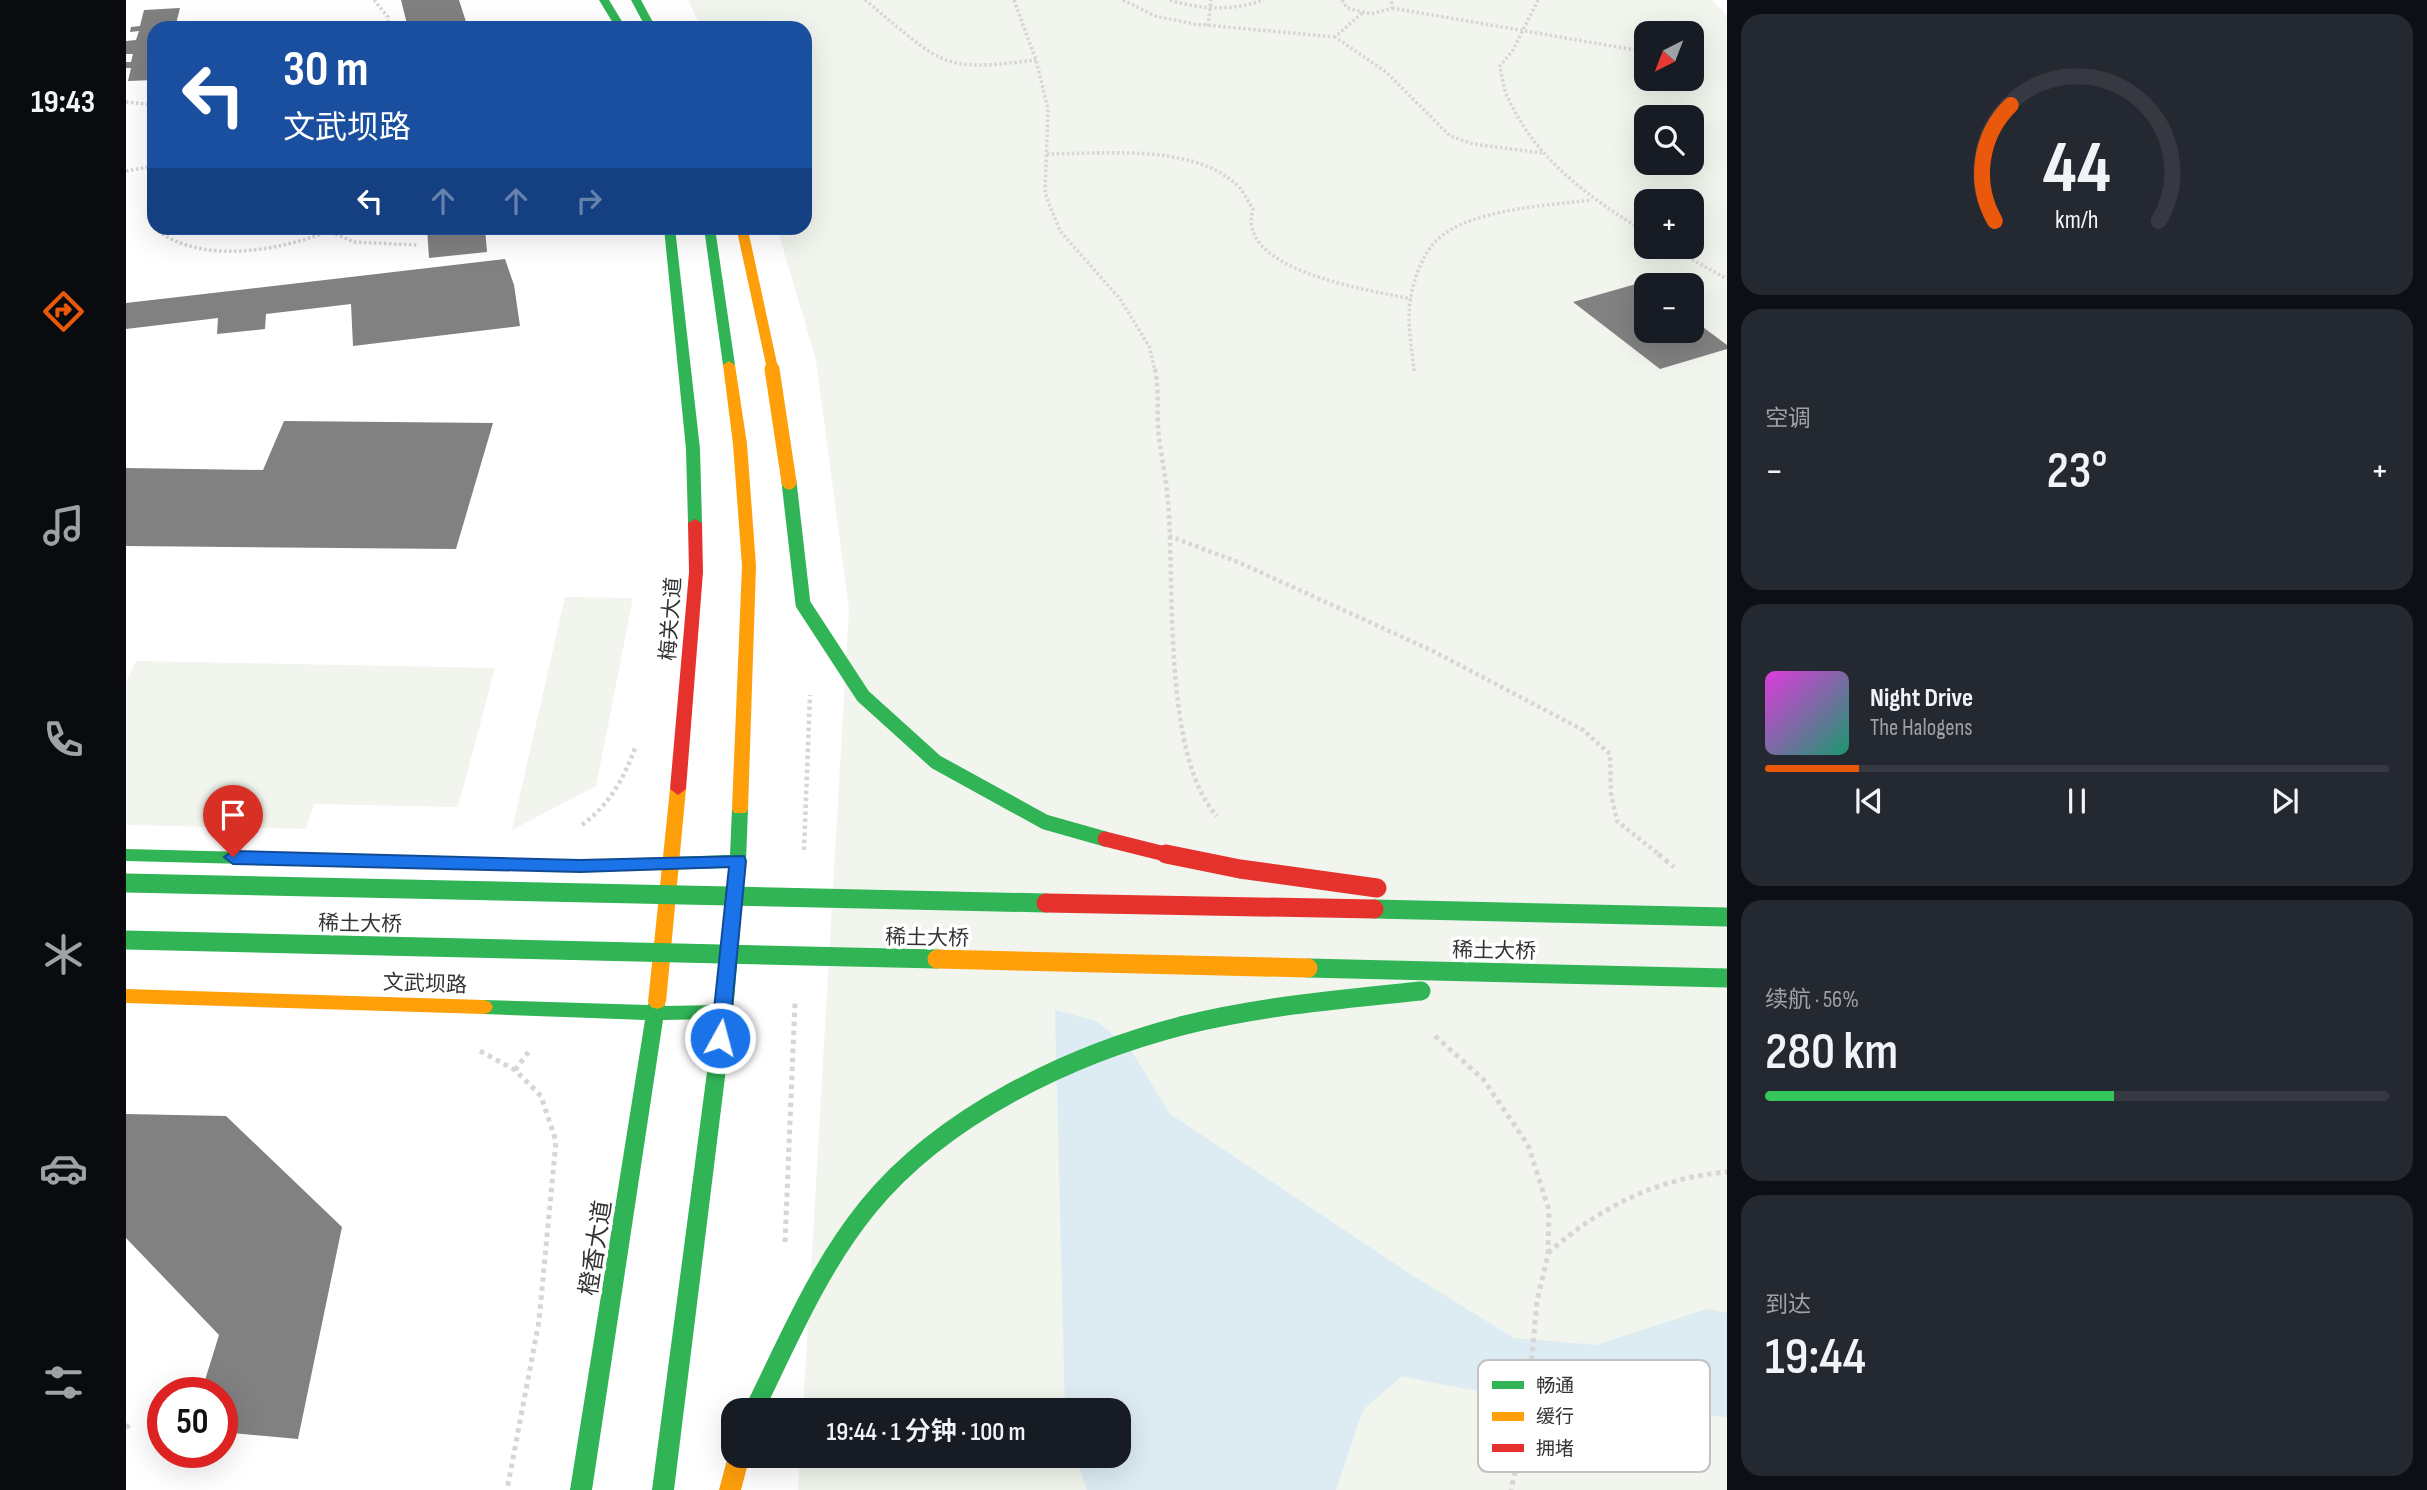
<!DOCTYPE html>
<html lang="zh">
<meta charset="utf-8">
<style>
:root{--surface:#171b24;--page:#242831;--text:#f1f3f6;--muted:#9ea1a6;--line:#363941;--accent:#ea580c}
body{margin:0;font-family:"Sofia Sans Condensed","Noto Sans SC",sans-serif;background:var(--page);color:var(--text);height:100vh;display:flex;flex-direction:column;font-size:26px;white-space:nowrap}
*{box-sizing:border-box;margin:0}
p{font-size:23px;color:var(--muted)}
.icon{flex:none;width:38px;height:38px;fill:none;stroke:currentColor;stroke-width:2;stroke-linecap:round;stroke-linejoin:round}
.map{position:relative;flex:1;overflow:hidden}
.drawer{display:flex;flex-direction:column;gap:14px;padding:14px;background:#0d0f14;width:700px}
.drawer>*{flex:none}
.banner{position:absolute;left:21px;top:21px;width:665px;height:214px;border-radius:21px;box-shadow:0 7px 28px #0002;background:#1a4fa0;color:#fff;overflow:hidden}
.needle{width:46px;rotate:222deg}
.controls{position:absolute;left:1508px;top:21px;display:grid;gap:14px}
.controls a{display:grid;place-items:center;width:70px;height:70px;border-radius:14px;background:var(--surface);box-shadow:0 7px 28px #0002;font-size:35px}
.speed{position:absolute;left:21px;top:1377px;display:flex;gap:14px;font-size:35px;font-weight:700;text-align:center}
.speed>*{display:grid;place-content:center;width:91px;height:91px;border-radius:50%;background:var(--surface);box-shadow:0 7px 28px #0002;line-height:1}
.speed .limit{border:10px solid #d22;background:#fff;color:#111}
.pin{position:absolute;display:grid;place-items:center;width:60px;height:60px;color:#fff;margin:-72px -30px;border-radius:50% 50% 50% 0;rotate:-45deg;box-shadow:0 0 7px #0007}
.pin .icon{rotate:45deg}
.me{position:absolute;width:77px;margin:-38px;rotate:7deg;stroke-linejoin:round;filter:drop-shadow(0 0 5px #0008)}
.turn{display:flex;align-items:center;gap:24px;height:147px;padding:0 21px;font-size:32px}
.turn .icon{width:91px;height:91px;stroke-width:2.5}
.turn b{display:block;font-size:49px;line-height:60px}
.lanes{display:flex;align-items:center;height:66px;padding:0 21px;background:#0003;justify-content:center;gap:35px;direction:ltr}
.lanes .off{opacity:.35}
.big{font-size:52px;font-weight:600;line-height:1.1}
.drawer .widget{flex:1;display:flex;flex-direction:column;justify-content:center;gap:10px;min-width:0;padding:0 24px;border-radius:21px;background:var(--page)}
.drawer .dial{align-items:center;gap:0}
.dial svg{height:182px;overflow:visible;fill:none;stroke:var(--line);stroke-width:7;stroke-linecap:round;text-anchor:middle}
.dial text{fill:var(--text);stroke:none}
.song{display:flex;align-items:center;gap:21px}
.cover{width:84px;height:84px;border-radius:10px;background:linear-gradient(135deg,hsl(300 70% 55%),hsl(160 70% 35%))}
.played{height:7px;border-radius:4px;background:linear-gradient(90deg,var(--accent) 15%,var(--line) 15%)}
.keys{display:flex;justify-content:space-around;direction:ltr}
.heat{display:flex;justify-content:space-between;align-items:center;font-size:38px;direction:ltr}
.charge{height:10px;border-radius:5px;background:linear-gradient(90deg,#34c759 56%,var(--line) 0)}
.trip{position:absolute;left:595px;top:1398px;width:410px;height:70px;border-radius:21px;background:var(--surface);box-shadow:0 7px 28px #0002;font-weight:600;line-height:70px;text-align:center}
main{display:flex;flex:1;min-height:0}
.menu{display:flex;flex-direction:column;width:126px;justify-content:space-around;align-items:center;background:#090b0e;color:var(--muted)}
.menu .icon{width:49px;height:49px}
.menu .current{color:var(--accent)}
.menu b{font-size:32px;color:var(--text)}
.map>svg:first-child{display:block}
.green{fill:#f1f5ed;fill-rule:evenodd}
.water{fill:#ddebf3}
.building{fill:#818181}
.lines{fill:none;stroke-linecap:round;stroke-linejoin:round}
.path-far2{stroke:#d6d6d6;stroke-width:3.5;stroke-dasharray:2.5 2.5;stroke-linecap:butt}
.path-far1{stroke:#d6d6d6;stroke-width:4.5;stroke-dasharray:3.5 3.5;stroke-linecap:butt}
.path{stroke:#d6d6d6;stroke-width:5;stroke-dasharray:4.5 4.5;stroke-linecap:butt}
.fast{fill:#30b455;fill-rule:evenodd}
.slow{fill:#ff9f0a;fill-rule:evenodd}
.jam{fill:#e5322d;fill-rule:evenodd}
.fast-bridge-far1{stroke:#30b455;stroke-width:15}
.fast-bridge{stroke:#30b455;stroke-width:19}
.slow-bridge-far2{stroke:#ff9f0a;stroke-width:11}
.slow-bridge-far1{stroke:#ff9f0a;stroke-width:15}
.slow-bridge{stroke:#ff9f0a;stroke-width:19}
.jam-bridge-far1{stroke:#e5322d;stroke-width:15}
.jam-bridge{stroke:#e5322d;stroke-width:19}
.route{fill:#1a73e8;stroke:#114b97;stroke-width:2}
.labels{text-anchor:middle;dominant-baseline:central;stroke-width:7;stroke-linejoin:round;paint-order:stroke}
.street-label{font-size:21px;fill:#333;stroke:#fff}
.near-street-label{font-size:24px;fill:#333;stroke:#fff}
.key{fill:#fff;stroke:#c2c2c2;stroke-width:2}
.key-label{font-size:19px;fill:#333}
</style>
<main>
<nav class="menu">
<b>19:43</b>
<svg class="icon current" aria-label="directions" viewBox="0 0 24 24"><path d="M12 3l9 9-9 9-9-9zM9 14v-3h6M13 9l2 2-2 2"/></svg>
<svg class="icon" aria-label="music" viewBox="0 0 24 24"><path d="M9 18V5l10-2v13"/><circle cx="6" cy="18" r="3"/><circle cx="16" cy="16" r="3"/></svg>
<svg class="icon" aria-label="phone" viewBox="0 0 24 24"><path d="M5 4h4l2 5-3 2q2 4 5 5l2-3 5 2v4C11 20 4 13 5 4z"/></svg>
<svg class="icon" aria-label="climate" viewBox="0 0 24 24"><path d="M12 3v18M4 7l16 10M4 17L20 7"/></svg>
<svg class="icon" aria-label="car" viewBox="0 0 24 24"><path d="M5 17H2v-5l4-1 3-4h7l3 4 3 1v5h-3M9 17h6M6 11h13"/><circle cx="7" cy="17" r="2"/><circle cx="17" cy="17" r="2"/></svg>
<svg class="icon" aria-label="filters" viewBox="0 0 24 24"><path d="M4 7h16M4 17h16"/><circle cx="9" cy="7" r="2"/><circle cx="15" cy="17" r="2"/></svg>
</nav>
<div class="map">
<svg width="1601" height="1490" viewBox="0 0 1601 1490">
<rect width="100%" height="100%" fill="#fff"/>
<path class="green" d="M 562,0 L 1586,0 L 1601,15 L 1601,1490 L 672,1490 L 674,1456 L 992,1456 L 992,1410 L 677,1410 L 723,609 L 690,360 L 651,228 L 679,228 L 679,28 L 575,28 ZM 1521,33 L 1566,33 L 1566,79 L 1521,79 ZM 1521,117 L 1566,117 L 1566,163 L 1521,163 ZM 1521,201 L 1566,201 L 1566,247 L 1521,247 ZM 1521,285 L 1566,285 L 1566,331 L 1521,331 Z
M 439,597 L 507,598 L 470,786 L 386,830 Z
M 10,661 L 369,668 L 332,807 L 188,804 L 180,829 L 0,825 L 0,682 Z"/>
<path class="water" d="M 929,1010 L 970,1021 L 1003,1047 L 1044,1114 L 1286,1275 L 1388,1338 L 1470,1345 L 1581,1309 L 1601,1313 L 1601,1417 C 1491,1409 1383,1400 1276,1376 L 1237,1410 L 1210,1490 L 961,1490 L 949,1456 L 992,1456 L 992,1410 L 939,1410 Z"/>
<path class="building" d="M 275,0 L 333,0 L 342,28 L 282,28 Z
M 54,8 L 49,28 L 28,28 L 28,80 L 2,81 L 5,68 L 0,68 L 0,62 L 5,62 L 7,54 L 0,54 L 0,41 L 10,40 L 13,31 L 4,32 L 5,27 L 14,26 L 18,10 Z
M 301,228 L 359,228 L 361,252 L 303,258 Z
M 379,259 L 388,285 L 394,326 L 227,346 L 225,304 L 140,314 L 139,329 L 91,334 L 92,318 L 0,329 L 0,303 Z
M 1517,282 L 1521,285 L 1521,331 L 1566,331 L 1566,319 L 1601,345 L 1601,349 L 1534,369 L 1447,302 Z
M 158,421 L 367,423 L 330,549 L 0,546 L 0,468 L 137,470 Z
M 0,1114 L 100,1116 L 216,1227 L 172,1439 L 96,1432 L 96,1393 L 75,1393 L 93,1335 L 0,1238 Z"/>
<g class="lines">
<path class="path-far2" d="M 248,0 L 262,17 L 262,28
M 739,0 C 758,15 792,47 813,57 C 841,71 880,63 910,60
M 888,0 L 910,60 L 922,109 L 919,193 L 934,231 L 994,299 L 1023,346 L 1029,371
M 997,0 L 1029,16 L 1068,24 L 1209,37
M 1044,0 C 1076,10 1106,11 1138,0
M 1216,0 L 1221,8 L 1245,14 L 1266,8 L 1265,0
M 1412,0 L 1387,50 L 1374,66 C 1376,76 1377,89 1382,98 C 1410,160 1465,199 1521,233
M 1266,8 L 1521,52
M 1236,13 L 1209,37 L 1260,72 L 1324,136 L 1347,144 L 1416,153
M 1082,26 L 1085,0
M 1566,60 L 1575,62
M 0,102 L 28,105
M 921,154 C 977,154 1068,143 1112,186 C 1118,192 1122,202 1127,209 C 1108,271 1244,290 1285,299
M 28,169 L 22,208 L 28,226
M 0,171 L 28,166
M 28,228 C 77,267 157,250 211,228
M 205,232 L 228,242 L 291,245
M 1544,247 L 1601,279
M 1288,371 C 1286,348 1281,325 1284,302 C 1287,281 1296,254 1312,239 C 1344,209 1424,205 1466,200"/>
<path class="path-far1" d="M 1029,369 C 1033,389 1031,407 1032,427 C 1034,452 1040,476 1042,501 C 1049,582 1036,757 1091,816
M 1043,536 L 1112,562 L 1307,651 L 1457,730 L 1484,754 L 1485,794 L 1491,821 L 1535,856
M 456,825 C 484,804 497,780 509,748
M 678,850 L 684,695"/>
<path class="path" d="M 1532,854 L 1548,867
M 1309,1036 L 1357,1079 L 1402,1145 L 1423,1210 L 1422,1254 L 1411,1301 L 1399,1430 L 1385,1490
M 354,1051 L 389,1070 L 415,1096 L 430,1141 L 413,1321 L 381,1490
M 389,1070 L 404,1050
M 659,1242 L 669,1002
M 1422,1253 C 1474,1207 1531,1178 1601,1172
M 0,1428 L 4,1424"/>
<path class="fast" d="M 473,0 L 483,0 L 500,28 L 490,28 Z
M 505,0 L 515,0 L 530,28 L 520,28 Z
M 538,228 L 549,228 L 574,449 L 576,523 L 569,527 L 562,523 L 560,449 Z
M 578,228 L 589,228 L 609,365 L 603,369 L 597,365 Z
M 614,803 L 620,805 L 622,809 L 620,861 L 607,1012 L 548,1490 L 526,1490 L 588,1019 L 537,1020 L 466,1490 L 444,1490 L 519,1020 L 358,1014 L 352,1012 L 349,1007 L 352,1002 L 358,1000 L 522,1005 L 525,997 L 531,995 L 537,997 L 539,1006 L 590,1005 L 603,868 L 454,872 L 0,861 L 0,849 L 454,860 L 604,855 L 606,809 L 608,805 Z"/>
<path class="slow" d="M 603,361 L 609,365 L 621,444 L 630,566 L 622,809 L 620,813 L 608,813 L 606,809 L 616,566 L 607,444 L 597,365 Z
M 552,783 L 560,789 L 540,1002 L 537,1007 L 531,1009 L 525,1007 L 522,1002 L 544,789 Z
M 0,989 L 358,1000 L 364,1002 L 367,1007 L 364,1012 L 358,1014 L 0,1003 Z
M 607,1448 L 607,1456 L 624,1456 L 615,1490 L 593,1490 L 602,1456 Z"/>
<path class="jam" d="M 569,519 L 576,523 L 577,572 L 560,789 L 552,795 L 544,789 L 563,572 L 562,523 Z"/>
<path class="fast-bridge-far1" d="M 663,482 L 677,604 L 737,696 L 810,762 L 919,822 L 979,839"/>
<path class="fast-bridge" d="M 0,883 L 920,903
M 1248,909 L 1601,917
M 0,940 L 811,959
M 1182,968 L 1601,978
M 628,1410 C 662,1341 693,1267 742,1207 C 817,1115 945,1054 1059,1025 C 1136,1006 1216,999 1295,991"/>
<path class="slow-bridge-far2" d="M 616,228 L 647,371"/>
<path class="slow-bridge-far1" d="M 646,369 L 663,482"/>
<path class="slow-bridge" d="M 811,959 L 1182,968"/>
<path class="jam-bridge-far1" d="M 979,839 L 1047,856"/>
<path class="jam-bridge" d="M 1040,854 L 1114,869 L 1251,888
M 920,903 L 1248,909"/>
</g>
<path class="route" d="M 107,851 L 454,860 L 618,856 L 620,861 L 603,1038 L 601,1044 L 594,1046 L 588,1044 L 585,1038 L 603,867 L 454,872 L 107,864 L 98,857 Z"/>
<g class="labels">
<g class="street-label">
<text transform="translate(545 619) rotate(-86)">梅关大道</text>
<text transform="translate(234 924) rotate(1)">稀土大桥</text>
<text transform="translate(801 938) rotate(1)">稀土大桥</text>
<text transform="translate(1368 951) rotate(1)">稀土大桥</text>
<text transform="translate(299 984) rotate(2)">文武坝路</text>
</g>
<g class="near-street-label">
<text transform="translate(470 1248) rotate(-81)">橙香大道</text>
</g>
</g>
<rect x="1352" y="1360" width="232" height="112" rx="10" class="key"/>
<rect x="1366" y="1381" width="32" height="8" fill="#30b455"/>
<rect x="1366" y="1412" width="32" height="9" fill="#ff9f0a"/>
<rect x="1366" y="1444" width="32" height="8" fill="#e5322d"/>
<g class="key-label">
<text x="1410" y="1392">畅通</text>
<text x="1410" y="1423">缓行</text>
<text x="1410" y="1455">拥堵</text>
</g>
</svg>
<div class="controls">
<a><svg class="needle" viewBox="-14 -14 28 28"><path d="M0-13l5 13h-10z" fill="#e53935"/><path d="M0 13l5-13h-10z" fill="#9ea1a6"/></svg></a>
<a><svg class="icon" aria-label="search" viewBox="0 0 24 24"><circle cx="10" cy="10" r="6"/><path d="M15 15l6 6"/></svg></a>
<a>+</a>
<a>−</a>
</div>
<div class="speed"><div class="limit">50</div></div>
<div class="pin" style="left:107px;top:857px;background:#d93025"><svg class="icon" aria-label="arrive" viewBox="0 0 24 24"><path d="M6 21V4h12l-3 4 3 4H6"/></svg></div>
<svg class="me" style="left:594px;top:1038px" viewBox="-20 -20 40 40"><circle r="17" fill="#1a73e8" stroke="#fff" stroke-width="3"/><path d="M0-11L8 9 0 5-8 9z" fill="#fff"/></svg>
<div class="trip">19:44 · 1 分钟 · 100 m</div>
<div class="banner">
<div class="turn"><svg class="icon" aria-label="left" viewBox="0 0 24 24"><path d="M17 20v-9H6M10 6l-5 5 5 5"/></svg><div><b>30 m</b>文武坝路</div></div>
<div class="lanes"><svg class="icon" aria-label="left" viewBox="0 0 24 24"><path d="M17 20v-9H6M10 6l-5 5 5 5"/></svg><svg class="icon off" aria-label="ahead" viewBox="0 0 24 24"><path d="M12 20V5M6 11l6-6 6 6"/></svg><svg class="icon off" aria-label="ahead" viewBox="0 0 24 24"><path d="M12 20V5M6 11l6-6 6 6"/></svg><svg class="icon off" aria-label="right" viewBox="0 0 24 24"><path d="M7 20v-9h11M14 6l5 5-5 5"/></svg></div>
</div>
</div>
<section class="drawer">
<div class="widget dial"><svg viewBox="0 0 100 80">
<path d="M14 69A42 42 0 1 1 86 69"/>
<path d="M14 69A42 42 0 0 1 21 18" stroke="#ea580c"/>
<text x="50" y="56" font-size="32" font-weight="700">44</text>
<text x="50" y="72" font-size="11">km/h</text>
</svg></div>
<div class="widget"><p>空调</p>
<div class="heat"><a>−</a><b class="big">23°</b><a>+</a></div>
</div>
<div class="widget">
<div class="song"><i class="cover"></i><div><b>Night Drive</b><p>The Halogens</p></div></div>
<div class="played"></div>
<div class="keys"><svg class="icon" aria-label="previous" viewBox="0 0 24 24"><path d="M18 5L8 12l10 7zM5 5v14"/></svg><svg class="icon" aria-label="pause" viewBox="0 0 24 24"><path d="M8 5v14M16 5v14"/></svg><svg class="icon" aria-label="next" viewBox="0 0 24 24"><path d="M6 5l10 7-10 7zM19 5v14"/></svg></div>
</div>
<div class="widget"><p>续航 · 56%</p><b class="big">280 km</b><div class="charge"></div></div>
<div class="widget"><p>到达</p><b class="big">19:44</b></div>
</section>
</main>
